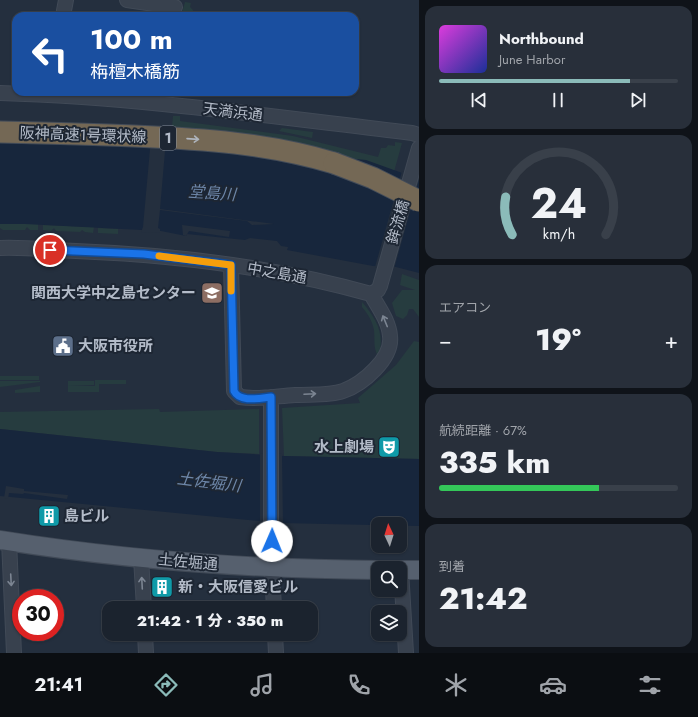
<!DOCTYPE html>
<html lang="ja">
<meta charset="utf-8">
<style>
:root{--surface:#1b232e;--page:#282f3a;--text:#f1f3f6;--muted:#a0a4aa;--line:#39404a;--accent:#8bbbb9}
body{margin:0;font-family:Jost,"Noto Sans JP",sans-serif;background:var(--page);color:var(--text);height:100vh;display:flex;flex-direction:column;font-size:15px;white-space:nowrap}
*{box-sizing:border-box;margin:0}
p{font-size:13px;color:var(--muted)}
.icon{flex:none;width:22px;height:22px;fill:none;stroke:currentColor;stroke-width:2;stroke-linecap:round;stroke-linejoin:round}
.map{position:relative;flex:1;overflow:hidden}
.panel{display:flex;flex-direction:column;gap:6px;padding:6px;background:#0f1319;width:279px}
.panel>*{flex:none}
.banner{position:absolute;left:12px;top:12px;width:347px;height:84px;border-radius:12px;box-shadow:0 1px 3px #0004,0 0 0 1px var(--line);background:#1a4fa0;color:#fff;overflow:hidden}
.needle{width:26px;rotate:356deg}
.tools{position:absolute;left:371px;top:517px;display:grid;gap:8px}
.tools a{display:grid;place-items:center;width:36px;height:36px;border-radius:8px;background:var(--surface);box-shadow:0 1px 3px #0004,0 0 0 1px var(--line);font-size:20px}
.speed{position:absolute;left:12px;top:589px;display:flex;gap:8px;font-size:20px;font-weight:700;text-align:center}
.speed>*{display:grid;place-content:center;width:52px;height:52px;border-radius:50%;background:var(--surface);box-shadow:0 1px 3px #0004,0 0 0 1px var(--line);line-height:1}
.speed .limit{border:6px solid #d22;background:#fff;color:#111}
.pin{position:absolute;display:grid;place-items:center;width:34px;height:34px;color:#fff;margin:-17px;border:2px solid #fff;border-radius:50%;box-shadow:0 1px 4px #0007}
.me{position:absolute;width:44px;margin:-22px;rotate:1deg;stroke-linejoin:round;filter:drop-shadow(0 0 3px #0008)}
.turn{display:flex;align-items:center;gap:14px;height:84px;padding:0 12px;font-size:18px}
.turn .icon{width:52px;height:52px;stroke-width:2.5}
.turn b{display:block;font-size:28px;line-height:34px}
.big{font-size:30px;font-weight:800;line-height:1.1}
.panel .tile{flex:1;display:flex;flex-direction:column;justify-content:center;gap:6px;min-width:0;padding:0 14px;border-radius:12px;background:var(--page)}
.panel .dial{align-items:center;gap:0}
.dial svg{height:104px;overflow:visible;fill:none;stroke:var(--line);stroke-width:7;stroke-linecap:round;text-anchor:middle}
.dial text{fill:var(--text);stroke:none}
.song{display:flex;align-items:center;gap:12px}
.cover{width:48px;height:48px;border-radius:6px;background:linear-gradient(135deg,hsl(300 70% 55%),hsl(230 70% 35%))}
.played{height:4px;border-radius:2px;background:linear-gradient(90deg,var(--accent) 80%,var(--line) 80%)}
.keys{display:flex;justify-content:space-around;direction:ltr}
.heat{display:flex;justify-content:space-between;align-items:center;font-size:22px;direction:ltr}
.charge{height:6px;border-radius:3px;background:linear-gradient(90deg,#34c759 67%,var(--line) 0)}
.trip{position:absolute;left:102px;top:601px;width:216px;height:40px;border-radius:12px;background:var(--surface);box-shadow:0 1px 3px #0004,0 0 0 1px var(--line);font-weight:800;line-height:40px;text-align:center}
.dock{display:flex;height:64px;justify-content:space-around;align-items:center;background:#0b0e12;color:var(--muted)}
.dock .icon{width:28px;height:28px}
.dock .active{color:var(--accent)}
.dock b{font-size:18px;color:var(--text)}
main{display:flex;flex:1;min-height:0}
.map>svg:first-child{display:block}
.green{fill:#263c3f}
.water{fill:#17263c}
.pier{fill:#242f3e}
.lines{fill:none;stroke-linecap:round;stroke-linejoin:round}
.minor-casing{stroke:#414a57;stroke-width:16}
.major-casing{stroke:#414a57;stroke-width:20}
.highway-casing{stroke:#434c59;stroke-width:23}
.minor{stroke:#38414e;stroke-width:14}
.major{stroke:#56606e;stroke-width:18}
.highway{stroke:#746855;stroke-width:21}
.highway-bridge-casing{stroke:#434c59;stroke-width:23;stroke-linecap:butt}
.highway-bridge{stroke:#746855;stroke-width:21}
.oneway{stroke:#aeb4bd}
.oneway2{stroke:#7c8592}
.route-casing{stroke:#114b97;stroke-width:10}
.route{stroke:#1a73e8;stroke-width:7}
.slow{stroke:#f59e0b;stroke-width:7}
.labels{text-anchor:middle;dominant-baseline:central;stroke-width:4;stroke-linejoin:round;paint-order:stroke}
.shield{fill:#1d2633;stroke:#878f9c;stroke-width:1}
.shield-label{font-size:14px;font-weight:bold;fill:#b4bcc9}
.street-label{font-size:15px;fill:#b4bcc9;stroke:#1d2633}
.poi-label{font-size:15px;font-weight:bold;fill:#b4bcc9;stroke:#1d2633;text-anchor:start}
.water-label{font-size:16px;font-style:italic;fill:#6d86a8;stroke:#1d2633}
</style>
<main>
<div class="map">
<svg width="419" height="653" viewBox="0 0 419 653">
<rect width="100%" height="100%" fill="#242f3e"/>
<path class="green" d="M 185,2 L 191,3 L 190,7 L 193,10 L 192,16 L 181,16 Z
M 173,116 L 180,116 L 180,121 L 293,136 L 378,157 L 381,148 L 386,148 L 388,145 L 395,146 L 395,142 L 402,143 L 387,197 L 186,130 L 172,127 Z
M 282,128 L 313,132 L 312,138 L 279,131 Z
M 0,224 L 38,224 L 38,230 L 30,230 L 27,227 L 25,230 L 3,230 L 0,228 Z
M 43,225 L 94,227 L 93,233 L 85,232 L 82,230 L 80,232 L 56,231 L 54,228 L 51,231 L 43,230 Z
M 98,228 L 118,229 L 118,234 L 98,233 Z
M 402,274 L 419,280 L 419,317 L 413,309 L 409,309 L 407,315 L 403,319 L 396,316 L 392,303 L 402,290 L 415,290 L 400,285 Z
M 362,302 C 376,318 386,335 378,356 C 373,348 375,339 374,330 C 372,321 368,314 362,307 Z
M 414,341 L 419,342 L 419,459 L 284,456 L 282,408 L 360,403 L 358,398 L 396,365 Z
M 0,376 L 39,376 L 39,380 L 0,380 Z
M 95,380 L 126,380 L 126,384 L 99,384 L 99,392 L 68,392 L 68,386 L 95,386 Z
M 0,381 L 40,381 L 40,382 L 0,387 Z
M 68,381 L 94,381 L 94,385 L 68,386 Z
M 40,386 L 40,392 L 15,393 L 15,390 Z
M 159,409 L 160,412 L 259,409 L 259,454 L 217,452 L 0,429 L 0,412 Z"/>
<path class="water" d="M 0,123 L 366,160 L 419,179 L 419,273 L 396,267 L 373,266 L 287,250 L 288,247 L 281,246 L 277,241 L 250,238 L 245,240 L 187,234 L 186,236 L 161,231 L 25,224 L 0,224 Z
M 0,429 L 217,452 L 284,456 L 419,459 L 419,526 L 280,523 L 0,496 Z"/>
<path class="pier" d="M 152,127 L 167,128 L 160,209 L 274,224 L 252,225 L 247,221 L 160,210 L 158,228 L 160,229 L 160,233 L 141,232 L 143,227 Z
M 402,171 L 419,177 L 419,180 L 394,269 L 380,269 L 375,267 Z
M 182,225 L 230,231 L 229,237 L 189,231 L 186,236 L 183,235 Z
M 260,453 L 282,454 L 283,525 L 260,523 Z
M 6,486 L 24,489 L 24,491 L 68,495 L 67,499 L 24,493 L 23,494 L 9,493 L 8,499 L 4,498 Z"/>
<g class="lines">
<g class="minor-casing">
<path id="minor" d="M 127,0 L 175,7
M 63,16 L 66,0
M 0,93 C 138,97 275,117 412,133 L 419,135
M 0,248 C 25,247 50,250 76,251 C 175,255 276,267 371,294 C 378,307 389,321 390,336 C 393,358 363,384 343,391 C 329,396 310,394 295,395 C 277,396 257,400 240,397 L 234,391 L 231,265
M 371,294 L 378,290 L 380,286 L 419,148
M 271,397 L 271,551 L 274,608
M 9,541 L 14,653
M 141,558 L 144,608
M 401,570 L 406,653
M 145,634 L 146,653
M 275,634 L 276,653"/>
</g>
<g class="major-casing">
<path id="major" d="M 0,540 C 125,560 252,569 378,570
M 400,570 L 419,570"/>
</g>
<g class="highway-casing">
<path id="highway" d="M 0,132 C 45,133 89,134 134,136 C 203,139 267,143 334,163"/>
</g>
<use href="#minor" class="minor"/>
<use href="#major" class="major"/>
<use href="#highway" class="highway"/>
<g class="highway-bridge-casing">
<path id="highway-bridge" d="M 334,163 L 373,178 L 419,201"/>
</g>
<use href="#highway-bridge" class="highway-bridge"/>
</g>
<defs><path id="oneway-shaft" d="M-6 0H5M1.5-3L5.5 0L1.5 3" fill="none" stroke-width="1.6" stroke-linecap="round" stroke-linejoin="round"/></defs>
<use class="oneway" href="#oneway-shaft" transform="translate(193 139) rotate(4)"/>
<g class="oneway2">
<use href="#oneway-shaft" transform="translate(385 321) rotate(-112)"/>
<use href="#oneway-shaft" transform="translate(310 394) rotate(-3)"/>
<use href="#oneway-shaft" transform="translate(11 580) rotate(87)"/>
<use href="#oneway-shaft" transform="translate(142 583) rotate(-93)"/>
</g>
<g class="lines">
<g class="route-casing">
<path id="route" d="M 50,250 L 144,254 L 231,265 L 234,391 C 240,403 260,398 271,397 L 272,541"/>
</g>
<use href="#route" class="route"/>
<path class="slow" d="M 159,256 L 231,265 L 231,291"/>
</g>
<defs>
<g id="university-square" transform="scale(1.15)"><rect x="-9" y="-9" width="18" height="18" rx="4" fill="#8d6e63" stroke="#1d2633"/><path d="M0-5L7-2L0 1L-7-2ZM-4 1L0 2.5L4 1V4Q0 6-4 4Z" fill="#fff"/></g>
<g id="civic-square" transform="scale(1.15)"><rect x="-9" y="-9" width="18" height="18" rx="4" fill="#5c6f8a" stroke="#1d2633"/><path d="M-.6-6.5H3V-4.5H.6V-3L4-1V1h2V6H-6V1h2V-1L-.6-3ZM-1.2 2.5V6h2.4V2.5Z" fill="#fff"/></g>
<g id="theatre-square" transform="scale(1.15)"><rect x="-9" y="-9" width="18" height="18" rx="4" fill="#0f9aa8" stroke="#1d2633"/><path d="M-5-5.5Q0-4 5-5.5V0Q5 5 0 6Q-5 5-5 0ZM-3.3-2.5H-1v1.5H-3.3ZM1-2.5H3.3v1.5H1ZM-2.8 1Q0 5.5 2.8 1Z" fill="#fff"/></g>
<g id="building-square" transform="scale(1.15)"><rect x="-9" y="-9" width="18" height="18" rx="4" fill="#0f9aa8" stroke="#1d2633"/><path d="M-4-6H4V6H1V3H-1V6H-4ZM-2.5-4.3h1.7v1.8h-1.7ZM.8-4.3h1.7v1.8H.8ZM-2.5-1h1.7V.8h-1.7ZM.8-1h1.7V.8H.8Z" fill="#fff"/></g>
</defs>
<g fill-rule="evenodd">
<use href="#university-square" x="212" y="293"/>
<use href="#civic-square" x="63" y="346"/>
<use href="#theatre-square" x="389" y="447"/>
<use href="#building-square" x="49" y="516"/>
<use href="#building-square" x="162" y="587"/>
</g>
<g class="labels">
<rect class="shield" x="160" y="126" width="16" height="24" rx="3"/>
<g class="shield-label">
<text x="168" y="138">1</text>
</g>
<g class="street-label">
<text transform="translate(233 112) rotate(7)">天満浜通</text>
<text transform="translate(83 135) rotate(2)">阪神高速1号環状線</text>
<text transform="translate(398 222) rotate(-74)">鉾流橋</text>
<text transform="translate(277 273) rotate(10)">中之島通</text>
<text transform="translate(188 562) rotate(5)">土佐堀通</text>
</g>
<g class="poi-label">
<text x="196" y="293" text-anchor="end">関西大学中之島センター</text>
<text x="78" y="346">大阪市役所</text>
<text x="374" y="447" text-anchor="end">水上劇場</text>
<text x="64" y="516">島ビル</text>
<text x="178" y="587">新・大阪信愛ビル</text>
</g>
<g class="water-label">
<text transform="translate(212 193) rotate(4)">堂島川</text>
<text transform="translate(209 482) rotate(7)">土佐堀川</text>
</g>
</g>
</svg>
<div class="tools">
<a><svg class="needle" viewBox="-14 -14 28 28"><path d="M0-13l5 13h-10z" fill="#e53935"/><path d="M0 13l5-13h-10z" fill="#a0a4aa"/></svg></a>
<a><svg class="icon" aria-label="search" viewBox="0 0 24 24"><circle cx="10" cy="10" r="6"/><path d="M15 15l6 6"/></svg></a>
<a><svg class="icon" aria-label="layers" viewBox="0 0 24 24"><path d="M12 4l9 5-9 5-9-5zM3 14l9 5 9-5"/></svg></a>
</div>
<div class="speed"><div class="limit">30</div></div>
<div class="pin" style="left:50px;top:250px;background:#d93025"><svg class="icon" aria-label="arrive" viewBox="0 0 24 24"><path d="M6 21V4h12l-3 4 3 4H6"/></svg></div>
<svg class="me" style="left:272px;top:541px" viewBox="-20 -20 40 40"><circle r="19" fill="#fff"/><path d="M0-13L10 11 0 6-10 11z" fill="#1a73e8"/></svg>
<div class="trip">21:42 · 1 分 · 350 m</div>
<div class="banner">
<div class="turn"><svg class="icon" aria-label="left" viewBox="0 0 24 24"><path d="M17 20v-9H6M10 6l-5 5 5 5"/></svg><div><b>100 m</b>栴檀木橋筋</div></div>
</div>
</div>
<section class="panel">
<div class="tile">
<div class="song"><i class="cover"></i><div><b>Northbound</b><p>June Harbor</p></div></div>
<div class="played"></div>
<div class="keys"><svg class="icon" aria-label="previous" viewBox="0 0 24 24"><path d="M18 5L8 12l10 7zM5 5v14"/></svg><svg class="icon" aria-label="pause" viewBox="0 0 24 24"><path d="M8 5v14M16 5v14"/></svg><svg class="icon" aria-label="next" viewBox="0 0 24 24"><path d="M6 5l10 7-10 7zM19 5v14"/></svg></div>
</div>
<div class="tile dial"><svg viewBox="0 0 100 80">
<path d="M14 69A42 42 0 1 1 86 69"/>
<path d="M14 69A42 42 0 0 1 9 40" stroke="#8bbbb9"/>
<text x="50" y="56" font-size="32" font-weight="700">24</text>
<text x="50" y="72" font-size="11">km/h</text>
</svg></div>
<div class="tile"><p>エアコン</p>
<div class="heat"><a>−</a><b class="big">19°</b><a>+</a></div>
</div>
<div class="tile"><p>航続距離 · 67%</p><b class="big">335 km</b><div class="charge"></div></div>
<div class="tile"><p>到着</p><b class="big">21:42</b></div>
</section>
</main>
<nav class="dock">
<b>21:41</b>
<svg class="icon active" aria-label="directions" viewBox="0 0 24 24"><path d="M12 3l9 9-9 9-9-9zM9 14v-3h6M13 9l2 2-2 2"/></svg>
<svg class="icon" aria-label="music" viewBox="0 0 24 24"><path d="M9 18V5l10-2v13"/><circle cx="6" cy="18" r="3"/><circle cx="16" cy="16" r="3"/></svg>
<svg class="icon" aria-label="phone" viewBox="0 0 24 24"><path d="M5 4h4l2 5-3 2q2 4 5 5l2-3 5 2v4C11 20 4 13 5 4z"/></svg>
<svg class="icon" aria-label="climate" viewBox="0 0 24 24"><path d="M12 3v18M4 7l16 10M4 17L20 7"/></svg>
<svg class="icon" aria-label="car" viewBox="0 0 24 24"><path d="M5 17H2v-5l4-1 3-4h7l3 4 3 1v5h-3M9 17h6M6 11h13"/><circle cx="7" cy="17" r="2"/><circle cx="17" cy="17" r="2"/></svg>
<svg class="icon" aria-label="filters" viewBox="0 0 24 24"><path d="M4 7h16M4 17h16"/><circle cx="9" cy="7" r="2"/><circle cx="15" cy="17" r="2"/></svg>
</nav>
